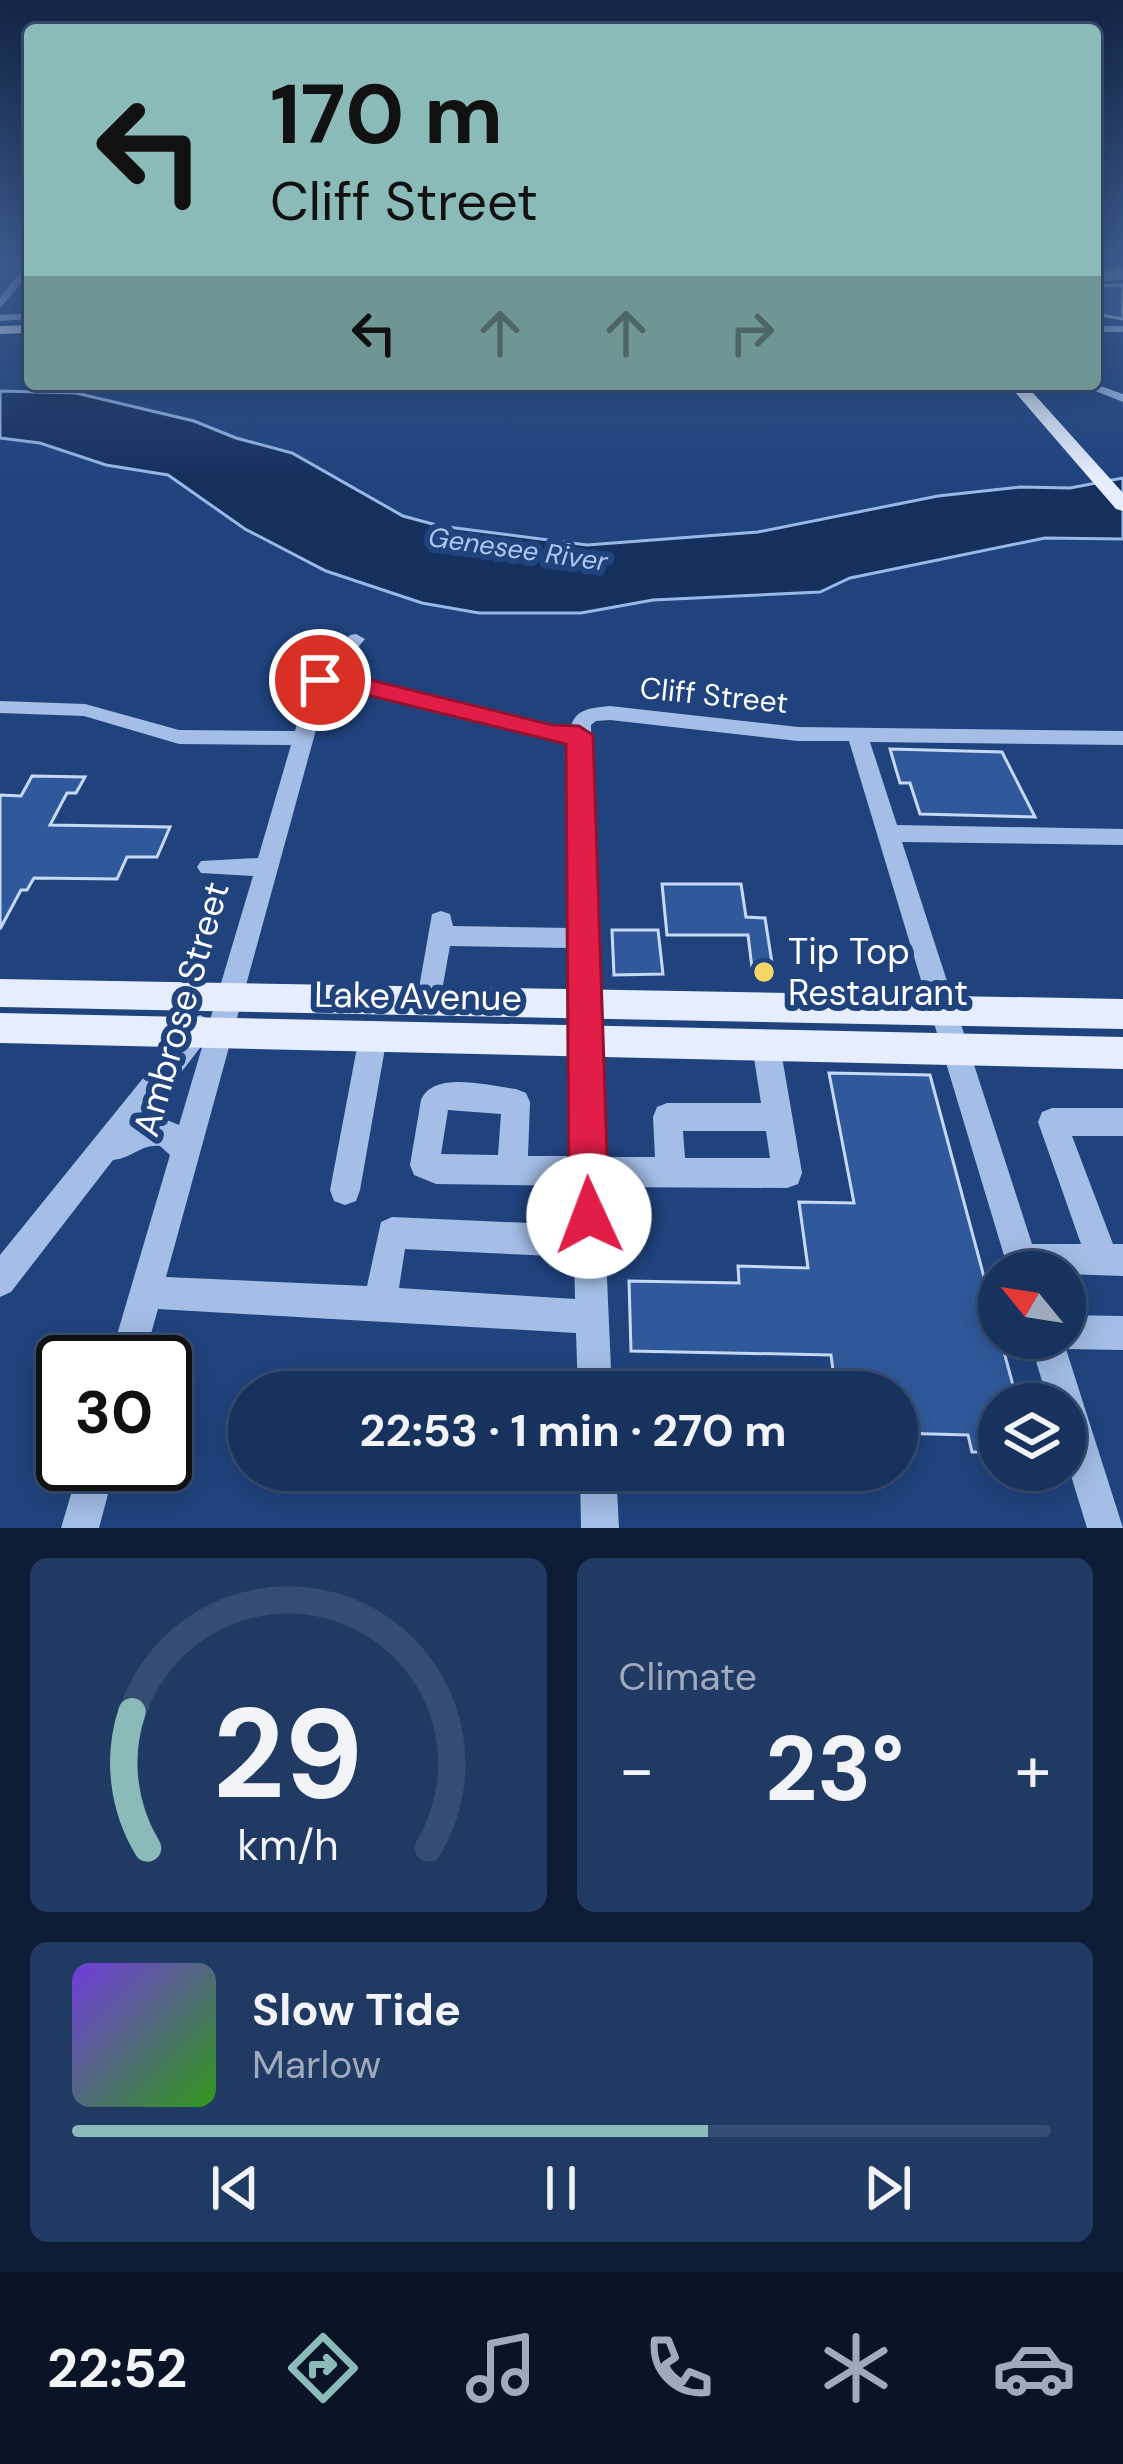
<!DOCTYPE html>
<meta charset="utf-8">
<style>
:root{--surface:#18325e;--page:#213a64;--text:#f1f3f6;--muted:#9faabc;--line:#364d73;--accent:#8bbbb9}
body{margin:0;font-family:"DM Sans",sans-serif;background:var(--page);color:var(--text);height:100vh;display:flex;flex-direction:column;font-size:45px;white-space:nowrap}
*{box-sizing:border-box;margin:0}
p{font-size:39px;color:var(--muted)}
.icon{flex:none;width:66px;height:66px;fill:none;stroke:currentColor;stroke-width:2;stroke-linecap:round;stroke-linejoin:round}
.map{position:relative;height:1528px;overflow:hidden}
.drawer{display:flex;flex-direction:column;gap:30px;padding:30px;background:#0d1c34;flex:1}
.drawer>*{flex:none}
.guide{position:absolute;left:24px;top:24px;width:1077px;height:366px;border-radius:12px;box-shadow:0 6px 30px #0003,0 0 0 3px var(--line);background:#8bbbb9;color:#111;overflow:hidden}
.needle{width:78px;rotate:300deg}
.buttons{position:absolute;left:978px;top:1251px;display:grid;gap:24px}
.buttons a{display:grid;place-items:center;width:108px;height:108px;border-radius:50%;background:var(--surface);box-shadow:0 6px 30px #0003,0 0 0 3px var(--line);font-size:60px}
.speed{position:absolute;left:36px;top:1335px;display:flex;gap:24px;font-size:60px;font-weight:700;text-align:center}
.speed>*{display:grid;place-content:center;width:156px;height:156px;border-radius:50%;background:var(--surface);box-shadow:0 6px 30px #0003,0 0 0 3px var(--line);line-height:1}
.speed .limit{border:6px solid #111;border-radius:18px;background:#fff;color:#111}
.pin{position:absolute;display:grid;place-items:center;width:102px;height:102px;color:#fff;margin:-51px;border:6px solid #fff;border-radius:50%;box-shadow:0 3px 12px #0007}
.me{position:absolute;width:132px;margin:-66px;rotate:358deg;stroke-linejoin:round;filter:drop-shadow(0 0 9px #0008)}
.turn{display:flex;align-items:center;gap:42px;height:252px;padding:0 48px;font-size:54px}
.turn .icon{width:156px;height:156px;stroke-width:2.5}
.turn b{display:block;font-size:84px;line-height:102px}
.lanes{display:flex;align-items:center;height:114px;padding:0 48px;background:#0003;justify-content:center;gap:60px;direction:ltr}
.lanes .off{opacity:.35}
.big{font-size:90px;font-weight:700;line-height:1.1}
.drawer .tile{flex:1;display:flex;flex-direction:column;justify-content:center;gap:18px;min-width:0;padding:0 42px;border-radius:18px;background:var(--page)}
.drawer .dial{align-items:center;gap:0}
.dial svg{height:312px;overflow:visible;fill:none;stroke:var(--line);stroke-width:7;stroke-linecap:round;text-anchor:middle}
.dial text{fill:var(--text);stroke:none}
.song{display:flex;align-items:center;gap:36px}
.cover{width:144px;height:144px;border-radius:18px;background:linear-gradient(135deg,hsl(260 70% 55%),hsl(110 70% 35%))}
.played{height:12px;border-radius:6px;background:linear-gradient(90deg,var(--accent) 65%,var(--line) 65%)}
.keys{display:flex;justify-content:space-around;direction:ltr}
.heat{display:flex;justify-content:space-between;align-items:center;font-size:66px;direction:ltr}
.drawer .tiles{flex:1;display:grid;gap:30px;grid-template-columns:1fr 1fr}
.tile:last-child{grid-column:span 2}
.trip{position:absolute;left:228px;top:1371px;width:690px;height:120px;border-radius:60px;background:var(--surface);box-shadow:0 6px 30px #0003,0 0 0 3px var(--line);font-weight:700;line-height:120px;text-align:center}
.tabs{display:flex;height:192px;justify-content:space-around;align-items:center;background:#0a1426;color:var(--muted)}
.tabs .icon{width:84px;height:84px}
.tabs .current{color:var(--accent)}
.tabs b{font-size:54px;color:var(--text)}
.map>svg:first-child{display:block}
.water{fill:#16305e;stroke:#98b8e8;stroke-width:3}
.building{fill:#30599c;stroke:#c8d9f5;stroke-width:3}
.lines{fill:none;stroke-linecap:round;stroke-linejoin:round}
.minor{fill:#a4bee7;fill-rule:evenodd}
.major{fill:#e6eefd;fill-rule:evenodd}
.route{fill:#e11d48;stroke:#92132f;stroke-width:3}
.poi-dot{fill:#f4d565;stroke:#20437e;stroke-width:4.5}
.labels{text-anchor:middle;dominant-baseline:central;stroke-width:12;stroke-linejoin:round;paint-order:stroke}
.far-water-label{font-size:27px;font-style:italic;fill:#b0c8ef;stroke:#20437e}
.street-label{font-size:30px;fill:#fff;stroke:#20437e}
.near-poi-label{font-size:36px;fill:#fff;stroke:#20437e;text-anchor:start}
.near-street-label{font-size:36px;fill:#fff;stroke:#20437e}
</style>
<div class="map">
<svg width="1123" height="1528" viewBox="0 0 1123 1528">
<rect width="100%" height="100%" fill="#20437e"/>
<path class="water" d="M 0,391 L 76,393 L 194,421 L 236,438 L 292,453 L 403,516 L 440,526 L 587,545 L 758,532 L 938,496 L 1020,487 L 1070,488 L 1123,478 L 1123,539 L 1045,538 L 850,578 L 820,592 L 653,600 L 581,613 L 479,613 L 422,603 L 326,571 L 245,529 L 168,475 L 106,465 L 40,443 L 0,438 Z"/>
<path class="building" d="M 1123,285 L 1123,319 L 1095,314 L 1095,286 Z
M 890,749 L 1002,752 L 1035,817 L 920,814 L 910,783 L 900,783 Z
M 32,776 L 85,777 L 76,793 L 67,793 L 50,825 L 170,827 L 157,857 L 127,857 L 117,879 L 34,878 L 27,890 L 21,890 L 0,929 L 0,795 L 21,796 Z
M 662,884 L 741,884 L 746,917 L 765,918 L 774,976 L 753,976 L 748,935 L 667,935 Z
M 612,930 L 658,930 L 663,974 L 614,975 Z
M 829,1073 L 930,1075 L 1018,1404 L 999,1404 L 999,1431 L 985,1431 L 990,1452 L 972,1452 L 968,1435 L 897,1433 L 897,1392 L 836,1392 L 831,1355 L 631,1351 L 629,1281 L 739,1283 L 738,1266 L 808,1268 L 799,1202 L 854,1203 Z"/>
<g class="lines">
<path class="minor" d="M 26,264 L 30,264 L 30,273 L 0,308 L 0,298 Z
M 1123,274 L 1123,280 L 1095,282 L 1095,276 Z
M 30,313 L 30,319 L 0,321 L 0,315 Z
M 1095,326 L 1123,326 L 1123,332 L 1095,332 Z
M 1078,384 L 1095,384 L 1123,394 L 1123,402 Z
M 356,634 L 365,639 L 335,674 L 552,727 L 571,728 C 574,708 593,708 610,706 L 798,727 L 1123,731 L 1123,745 L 870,742 L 897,825 L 1123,829 L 1123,845 L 902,842 L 1032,1244 L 1081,1244 L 1038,1122 L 1042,1112 L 1052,1108 L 1123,1108 L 1123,1136 L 1072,1136 L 1113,1244 L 1123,1244 L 1123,1276 L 1009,1272 L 849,741 L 798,741 L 610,720 L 596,721 L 591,725 L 602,1157 L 655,1157 L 653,1117 L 657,1107 L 667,1103 L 761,1103 L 752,1045 L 756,1036 L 766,1033 L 776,1036 L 780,1045 L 802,1173 L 798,1184 L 787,1188 L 603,1187 L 612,1392 L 578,1392 L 576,1333 L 158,1309 L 143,1362 L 109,1362 L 170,1155 L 160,1146 C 141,1144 131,1159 113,1160 L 11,1292 L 0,1297 L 0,1255 L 191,1019 L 200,1015 L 210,1020 L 253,876 L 201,873 L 197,867 L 201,861 L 258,858 L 291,745 L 179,744 L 84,716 L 0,713 L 0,701 L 85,704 L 179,730 L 295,731 L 310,680 L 350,635 ZM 328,686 L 347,687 L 552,741 L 571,742 L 570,928 L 453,926 L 450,914 L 441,911 L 432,914 L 417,999 L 421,1007 L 430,1010 L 439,1007 L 450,946 L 570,948 L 572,1156 L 528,1156 L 530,1102 L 526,1093 L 516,1089 C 489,1086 434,1070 421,1100 L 410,1165 L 414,1175 L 436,1184 L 573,1186 L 574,1225 L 392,1217 L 381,1222 L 367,1286 L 166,1277 ZM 203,1044 L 179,1125 L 162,1118 L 146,1118 ZM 448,1110 L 501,1114 L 498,1155 L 441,1154 ZM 683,1131 L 766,1131 L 770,1158 L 685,1158 ZM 405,1249 L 574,1257 L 575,1299 L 399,1288 Z
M 373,1025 L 383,1028 L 387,1037 L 360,1190 L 356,1201 L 345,1205 L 334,1201 L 330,1190 L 359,1037 L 363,1028 Z
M 1065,1315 L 1123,1316 L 1123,1350 L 1066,1349 L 1123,1528 L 1087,1528 L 1065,1456 L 1065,1404 L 1049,1404 L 1029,1338 L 1065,1338 Z
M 80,1464 L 116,1464 L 99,1528 L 61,1528 Z
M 580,1470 L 616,1470 L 619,1528 L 581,1528 Z"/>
<path class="major" d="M 1123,267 L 1123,275 L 1095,277 L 1095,269 Z
M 30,325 L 30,333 L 0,334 L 0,326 Z
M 1008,384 L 1025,384 L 1123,493 L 1123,511 L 1116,509 Z
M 0,979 L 1123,999 L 1123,1029 L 0,1007 Z
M 0,1013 L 1123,1037 L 1123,1069 L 0,1043 Z"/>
</g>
<linearGradient id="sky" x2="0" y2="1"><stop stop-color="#122545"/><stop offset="0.55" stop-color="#3c5b8f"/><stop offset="1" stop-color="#3c5b8f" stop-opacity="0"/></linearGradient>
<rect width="1123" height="478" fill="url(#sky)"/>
<path class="route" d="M 320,672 L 347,674 L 552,725 L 579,726 L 593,735 L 609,1216 L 603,1230 L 589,1236 L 575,1230 L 569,1216 L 566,744 L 347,690 L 311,685 L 308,680 L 311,674 Z"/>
<circle class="poi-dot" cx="764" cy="972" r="12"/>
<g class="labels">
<g class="far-water-label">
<text transform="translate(518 549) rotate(8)">Genesee River</text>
</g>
<g class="street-label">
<text transform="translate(714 695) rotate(6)">Cliff Street</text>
</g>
<g class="near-poi-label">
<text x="788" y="951">Tip Top<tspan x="788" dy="41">Restaurant</tspan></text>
</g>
<g class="near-street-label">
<text transform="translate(418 996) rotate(1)">Lake Avenue</text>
<text transform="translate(181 1009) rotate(-74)">Ambrose Street</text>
</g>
</g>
</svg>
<div class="buttons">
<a><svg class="needle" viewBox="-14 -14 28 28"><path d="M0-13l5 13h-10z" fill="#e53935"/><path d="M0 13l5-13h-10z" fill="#9faabc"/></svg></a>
<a><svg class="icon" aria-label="layers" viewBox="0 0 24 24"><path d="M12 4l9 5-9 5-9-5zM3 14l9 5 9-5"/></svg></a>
</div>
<div class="speed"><div class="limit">30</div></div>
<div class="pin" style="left:320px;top:680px;background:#d93025"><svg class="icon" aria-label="arrive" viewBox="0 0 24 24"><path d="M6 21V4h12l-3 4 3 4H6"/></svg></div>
<svg class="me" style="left:589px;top:1216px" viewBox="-20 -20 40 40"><circle r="19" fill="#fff"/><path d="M0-13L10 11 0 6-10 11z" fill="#e11d48"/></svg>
<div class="trip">22:53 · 1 min · 270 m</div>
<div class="guide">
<div class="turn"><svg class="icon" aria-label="left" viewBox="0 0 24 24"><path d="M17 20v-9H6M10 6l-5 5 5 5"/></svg><div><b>170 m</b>Cliff Street</div></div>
<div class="lanes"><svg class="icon" aria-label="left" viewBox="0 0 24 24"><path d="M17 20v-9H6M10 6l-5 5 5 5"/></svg><svg class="icon off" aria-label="ahead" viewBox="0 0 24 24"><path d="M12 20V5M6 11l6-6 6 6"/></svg><svg class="icon off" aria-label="ahead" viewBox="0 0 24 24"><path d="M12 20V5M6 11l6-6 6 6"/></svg><svg class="icon off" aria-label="right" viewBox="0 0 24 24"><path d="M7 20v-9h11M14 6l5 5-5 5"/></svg></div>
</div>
</div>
<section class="drawer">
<div class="tiles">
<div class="tile dial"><svg viewBox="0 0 100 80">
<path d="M14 69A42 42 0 1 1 86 69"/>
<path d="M14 69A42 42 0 0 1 10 34" stroke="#8bbbb9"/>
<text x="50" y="56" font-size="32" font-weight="700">29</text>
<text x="50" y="72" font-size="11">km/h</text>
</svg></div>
<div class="tile"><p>Climate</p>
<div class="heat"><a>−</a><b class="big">23°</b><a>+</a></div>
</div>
<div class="tile">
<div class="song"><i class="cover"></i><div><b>Slow Tide</b><p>Marlow</p></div></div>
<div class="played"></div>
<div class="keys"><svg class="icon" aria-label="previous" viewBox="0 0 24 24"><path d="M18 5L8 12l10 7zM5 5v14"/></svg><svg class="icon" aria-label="pause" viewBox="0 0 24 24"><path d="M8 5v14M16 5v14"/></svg><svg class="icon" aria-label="next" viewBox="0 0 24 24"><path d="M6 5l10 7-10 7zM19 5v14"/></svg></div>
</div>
</div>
</section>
<nav class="tabs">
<b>22:52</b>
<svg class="icon current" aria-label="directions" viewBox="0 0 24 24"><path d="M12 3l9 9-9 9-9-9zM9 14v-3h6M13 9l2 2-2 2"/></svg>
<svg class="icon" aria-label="music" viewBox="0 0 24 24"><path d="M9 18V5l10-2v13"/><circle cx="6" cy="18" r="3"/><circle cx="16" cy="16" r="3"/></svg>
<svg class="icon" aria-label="phone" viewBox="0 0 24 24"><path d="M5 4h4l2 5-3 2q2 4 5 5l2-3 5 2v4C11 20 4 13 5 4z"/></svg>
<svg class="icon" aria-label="climate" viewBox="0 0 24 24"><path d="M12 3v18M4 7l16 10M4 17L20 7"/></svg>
<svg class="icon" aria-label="car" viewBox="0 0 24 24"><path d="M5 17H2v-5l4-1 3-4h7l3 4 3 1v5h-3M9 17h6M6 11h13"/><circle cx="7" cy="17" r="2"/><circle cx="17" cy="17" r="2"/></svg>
</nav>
